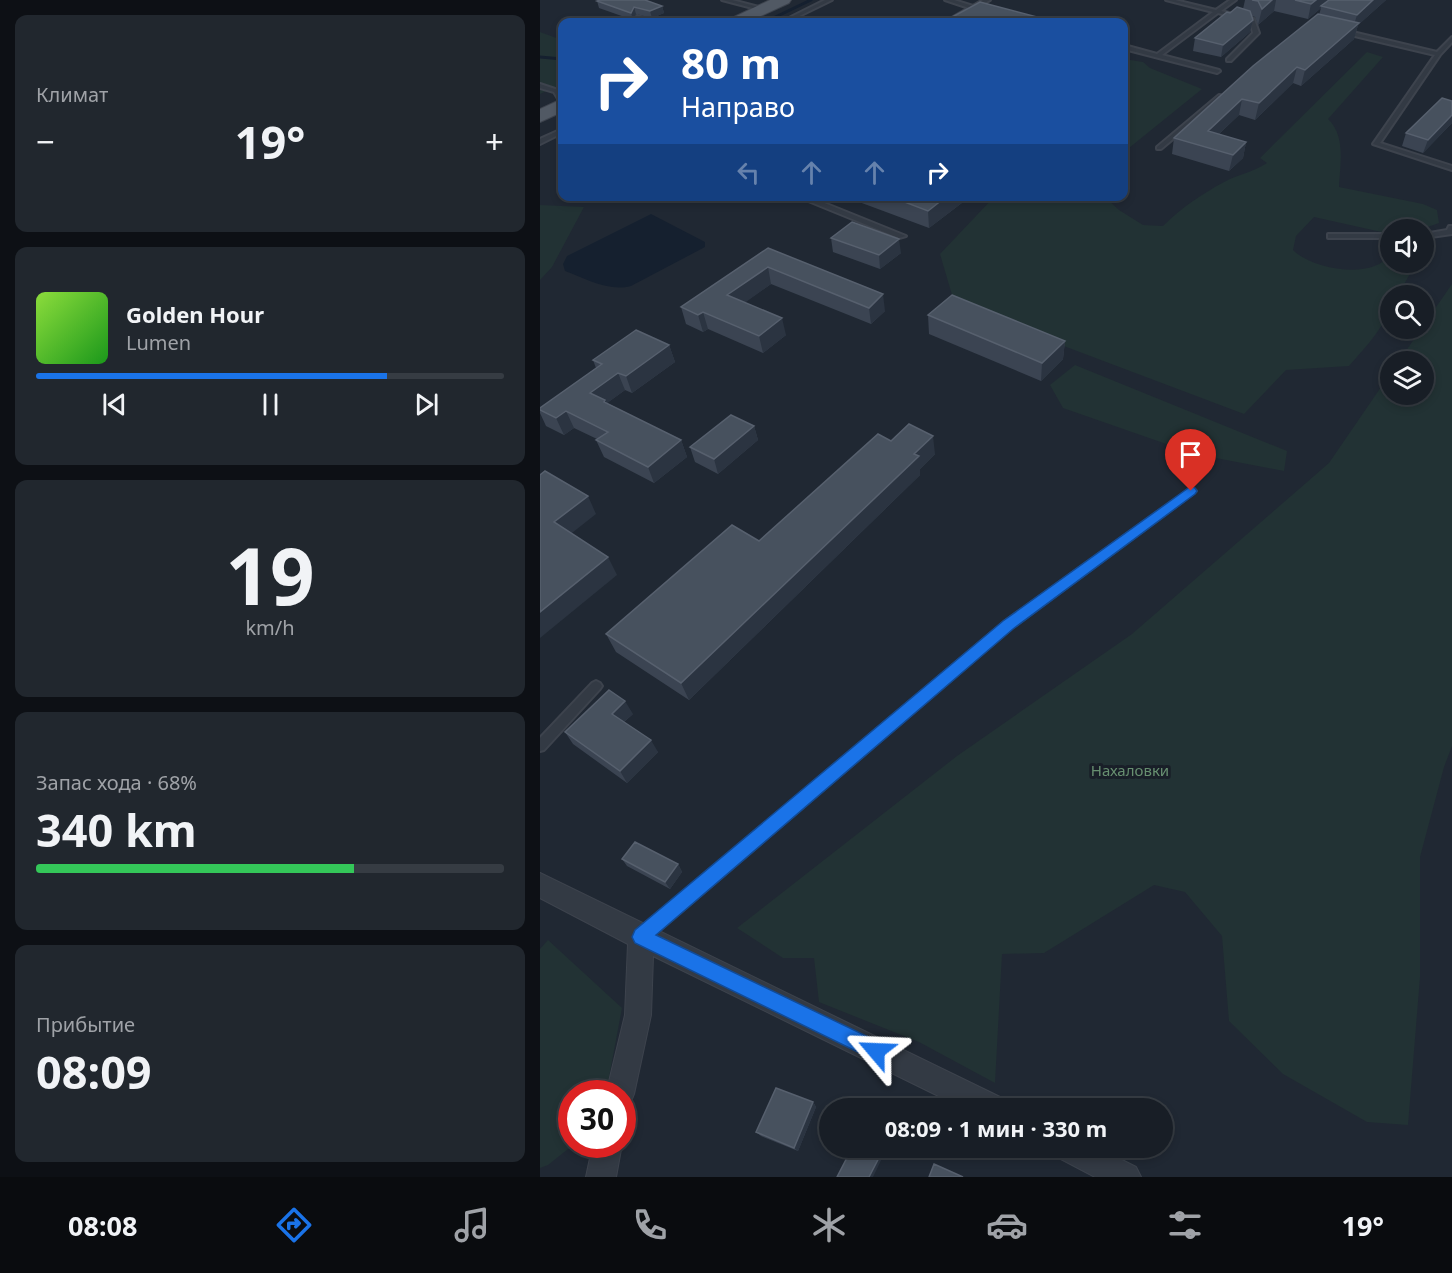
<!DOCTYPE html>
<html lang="ru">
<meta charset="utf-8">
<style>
:root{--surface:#181e26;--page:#21272e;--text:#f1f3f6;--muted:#9fa2a7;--line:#363c43;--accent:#1a73e8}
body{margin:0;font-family:"Noto Sans",sans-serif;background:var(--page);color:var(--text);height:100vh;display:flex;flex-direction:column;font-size:22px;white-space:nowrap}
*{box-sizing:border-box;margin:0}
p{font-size:20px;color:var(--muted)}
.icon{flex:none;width:33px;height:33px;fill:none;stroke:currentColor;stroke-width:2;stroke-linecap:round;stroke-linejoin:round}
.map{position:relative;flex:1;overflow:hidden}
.sheet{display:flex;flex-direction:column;gap:15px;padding:15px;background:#0d1015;width:540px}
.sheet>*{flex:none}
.guide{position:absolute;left:18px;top:18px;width:570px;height:183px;border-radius:12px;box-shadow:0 3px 9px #0003,0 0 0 2px var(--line);background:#1a4fa0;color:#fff;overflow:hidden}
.buttons{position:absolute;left:840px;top:219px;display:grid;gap:12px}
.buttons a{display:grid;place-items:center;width:54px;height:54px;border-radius:50%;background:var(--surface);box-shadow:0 3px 9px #0003,0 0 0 2px var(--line);font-size:30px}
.speed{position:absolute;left:18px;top:1080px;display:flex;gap:12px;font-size:30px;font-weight:700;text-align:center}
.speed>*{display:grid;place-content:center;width:78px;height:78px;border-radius:50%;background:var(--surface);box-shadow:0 3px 9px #0003,0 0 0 2px var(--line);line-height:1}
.speed .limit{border:9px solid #d22;background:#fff;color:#111}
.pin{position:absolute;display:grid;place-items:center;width:51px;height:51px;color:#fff;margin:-62px -26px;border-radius:50% 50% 50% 0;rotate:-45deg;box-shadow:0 0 6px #0007}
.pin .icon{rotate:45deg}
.me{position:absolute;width:66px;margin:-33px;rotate:296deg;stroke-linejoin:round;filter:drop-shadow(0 0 4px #0008)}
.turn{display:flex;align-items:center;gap:21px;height:126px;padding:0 24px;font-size:27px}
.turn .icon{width:78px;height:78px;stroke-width:2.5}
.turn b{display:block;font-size:42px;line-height:51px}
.lanes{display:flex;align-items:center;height:57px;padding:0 24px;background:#0003;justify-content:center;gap:30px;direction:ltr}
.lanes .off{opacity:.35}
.big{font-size:45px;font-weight:700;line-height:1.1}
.sheet .card{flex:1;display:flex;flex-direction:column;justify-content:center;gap:9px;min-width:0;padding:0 21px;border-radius:12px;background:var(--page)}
.sheet .dial{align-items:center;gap:0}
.dial b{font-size:78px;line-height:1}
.song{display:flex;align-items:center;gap:18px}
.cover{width:72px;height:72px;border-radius:9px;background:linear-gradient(135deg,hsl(90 70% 55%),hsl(120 70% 35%))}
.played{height:6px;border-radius:3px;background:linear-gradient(90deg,var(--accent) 75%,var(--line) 75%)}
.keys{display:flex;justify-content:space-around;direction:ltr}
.heat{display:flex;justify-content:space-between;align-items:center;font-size:33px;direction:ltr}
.charge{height:9px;border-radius:4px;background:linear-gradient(90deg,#34c759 68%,var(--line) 0)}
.trip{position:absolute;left:279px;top:1098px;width:354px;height:60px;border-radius:30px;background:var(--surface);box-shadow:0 3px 9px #0003,0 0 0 2px var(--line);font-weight:700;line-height:60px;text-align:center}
.dock{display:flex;height:96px;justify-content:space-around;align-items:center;background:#0a0c0f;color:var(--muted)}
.dock .icon{width:42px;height:42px}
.dock .on{color:var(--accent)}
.dock b{font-size:27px;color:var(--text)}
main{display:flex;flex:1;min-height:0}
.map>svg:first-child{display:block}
.green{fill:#223234}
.water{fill:#15202f}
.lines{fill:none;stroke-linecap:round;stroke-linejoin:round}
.stream{stroke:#15202f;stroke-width:3}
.lane-casing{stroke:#3d434d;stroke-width:4}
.street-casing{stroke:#3d434d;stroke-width:2}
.primary-casing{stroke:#3d434d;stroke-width:2}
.lane{fill:#333a44;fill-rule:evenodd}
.street{fill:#333a44;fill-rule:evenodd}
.primary{fill:#515964;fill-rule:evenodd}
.wall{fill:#3b4452}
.shaded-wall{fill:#2b3441}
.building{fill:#47515e;stroke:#57606e;stroke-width:1.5}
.route{fill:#1a73e8;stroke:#114b97;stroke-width:1.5}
.labels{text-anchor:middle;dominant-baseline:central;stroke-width:6;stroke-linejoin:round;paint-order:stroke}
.park-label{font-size:15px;fill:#678f70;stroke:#191f28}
</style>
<main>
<section class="sheet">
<div class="card"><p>Климат</p>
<div class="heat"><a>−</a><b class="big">19°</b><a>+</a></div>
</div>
<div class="card">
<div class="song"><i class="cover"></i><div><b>Golden Hour</b><p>Lumen</p></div></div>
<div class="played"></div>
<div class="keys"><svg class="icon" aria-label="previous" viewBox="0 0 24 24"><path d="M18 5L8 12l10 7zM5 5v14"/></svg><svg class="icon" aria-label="pause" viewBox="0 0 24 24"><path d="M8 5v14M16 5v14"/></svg><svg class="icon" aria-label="next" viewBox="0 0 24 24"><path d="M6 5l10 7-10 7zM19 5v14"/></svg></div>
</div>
<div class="card dial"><b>19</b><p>km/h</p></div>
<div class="card"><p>Запас хода · 68%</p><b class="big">340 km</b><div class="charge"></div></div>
<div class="card"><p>Прибытие</p><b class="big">08:09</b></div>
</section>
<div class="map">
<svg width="912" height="1177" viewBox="0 0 912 1177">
<rect width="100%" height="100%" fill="#202833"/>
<path class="green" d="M 0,32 L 22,40 L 22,84 L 0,94 Z
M 827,52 L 843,57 L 788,119 C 806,136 800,164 799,187 L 883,204 L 897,210 L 899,223 L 882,229 L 850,230 L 850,233 L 846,233 L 774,217 L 756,236 L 753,250 C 771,269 834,281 850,254 L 850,262 L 876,263 L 858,295 L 850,296 C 850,324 826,346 809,366 L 746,370 L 704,414 L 415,305 L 400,254 L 454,197 L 565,197 L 579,210 L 603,225 L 623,226 C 641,208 662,194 684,182 C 699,174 712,173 727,163 L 720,158 Z
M 584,59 L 603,62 L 610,68 L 662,89 L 584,152 Z
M 0,205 L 44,207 L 12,267 L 0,280 Z
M 912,284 L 912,746 L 904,767 L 880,857 L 880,977 L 868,1125 L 827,1122 L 743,1074 L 689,1021 L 682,936 L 645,892 L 614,885 L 504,953 L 462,954 L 455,1083 L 379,1042 L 279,1002 L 274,958 L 243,958 L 197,928 L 417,756 L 592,634 L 789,463 L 850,374 L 850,394 L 884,394 L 884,362 L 859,361 Z
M 535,365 L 747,451 L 744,471 L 655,454 L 523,408 L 510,385 Z
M 8,940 L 82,1008 L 66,1093 L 32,1094 L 33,1145 L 8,1165 L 0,1168 L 0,949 Z"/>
<path class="water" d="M 111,214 L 165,242 L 165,247 L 91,286 C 69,292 46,279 25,271 L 23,264 L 27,256 Z"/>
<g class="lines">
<path class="stream" d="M 225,22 L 271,0
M 0,57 L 22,59"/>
<g class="lane-casing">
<path id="lane" d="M 182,0 L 192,0 L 227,9 L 224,11 Z
M 285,0 L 292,0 L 247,22 L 241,22 Z
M 405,0 L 414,0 L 433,6 L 443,0 L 450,0 L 438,7 L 447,10 L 447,12 L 434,9 L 410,22 L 405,22 L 429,8 Z
M 626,0 L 635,0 L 676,10 L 690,0 L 696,0 L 681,11 L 714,19 L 719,33 L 691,61 L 687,61 L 687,59 L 713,33 L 710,21 L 678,13 L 622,55 L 679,70 L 680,71 L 677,73 L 584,49 L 584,45 L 617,54 L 673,12 Z
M 97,16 L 114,21 L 115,22 L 108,22 L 95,19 Z
M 804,30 L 897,52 L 912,37 L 912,42 L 900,55 L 840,143 L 912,166 L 912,170 L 833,144 L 895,55 L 802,33 L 802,31 Z
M 0,84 L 18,90 L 22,97 L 22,103 L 20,102 L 14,92 L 0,88 Z
M 679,95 L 684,96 L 621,149 L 617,149 L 617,147 Z
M 22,129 L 22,133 L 0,144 L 0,139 Z
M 256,196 L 267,196 L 366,236 L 359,238 Z
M 909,226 L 912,226 L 912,234 L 884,238 L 884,234 L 907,230 Z
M 788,234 L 850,234 L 850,238 L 788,238 Z
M 651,488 L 654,489 L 656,491 L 654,493 L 472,628 L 106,942 L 101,944 L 96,942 L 94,937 L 96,932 L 464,622 Z
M 56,681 L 60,683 L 62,686 L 60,689 L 4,750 L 0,751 L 0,738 L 52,683 Z"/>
</g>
<g class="street-casing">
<path id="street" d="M 0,873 L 462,1098 L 466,1108 L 423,1108 L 113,956 L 111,1015 L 94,1094 L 90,1104 L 82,1107 L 82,1094 L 66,1094 L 85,1015 L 88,944 L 0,898 Z
M 53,1144 L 82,1144 L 76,1177 L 46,1177 Z
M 515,1148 L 558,1148 L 596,1167 L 601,1177 L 555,1177 L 519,1158 Z"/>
</g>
<g class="primary-casing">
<path id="primary" d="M 230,0 L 251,0 L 249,3 L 208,22 L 188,22 L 190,19 Z
M 22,99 L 22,112 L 0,122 L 0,109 Z"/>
</g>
<use href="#lane" class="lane"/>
<use href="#street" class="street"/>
<use href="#primary" class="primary"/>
</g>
<path class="wall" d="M 705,0 L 846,0 L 818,25 L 814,39 L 761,86 L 753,83 L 715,120 L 699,115 L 679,134 L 706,142 L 703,158 L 689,171 L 632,154 L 634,138 L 779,15 L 781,8 L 768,19 L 734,11 L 718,25 L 715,17 L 712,16 L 713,20 L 710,32 L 681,57 L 653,51 L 655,38 L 690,13 L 703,9 Z
M 57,1 L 122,6 L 124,13 L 112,18 L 96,14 L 93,20 L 59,8 Z
M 912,101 L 912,123 L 883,153 L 862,146 L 866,133 Z
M 303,196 L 431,196 L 389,228 Z
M 291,238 L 361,253 L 340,269 L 293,252 Z
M 228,248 L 345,311 L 331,324 L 231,284 L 205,302 L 246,335 L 223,353 L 168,329 L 163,332 L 146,324 L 141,307 Z
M 388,315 L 525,341 L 523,359 L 501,381 L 389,334 Z
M 129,345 L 135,362 L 92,393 L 85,390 L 67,403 L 141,440 L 147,457 L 114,483 L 64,457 L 56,440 L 57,439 L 34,428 L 24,435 L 6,426 L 0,413 L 0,408 L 56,368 L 53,360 Z
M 214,426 L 218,440 L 178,474 L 155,462 L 150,447 Z
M 351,441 L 395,454 L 380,469 L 380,475 L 149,700 L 76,652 L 66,634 L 219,541 Z
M 93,714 L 84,722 L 118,752 L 87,783 L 33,744 L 25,732 Z
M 82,859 L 138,864 L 142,872 L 130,889 L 87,866 Z
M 273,1102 L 276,1107 L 258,1151 L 221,1136 L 216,1132 Z"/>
<path class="shaded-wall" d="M 732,0 L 736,0 L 734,11 L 718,25 L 722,9 Z
M 776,0 L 790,0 L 781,6 L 781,8 L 768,19 L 771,4 Z
M 833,0 L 846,0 L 818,25 L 814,39 L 761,86 L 765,70 L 813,28 L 817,15 Z
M 122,6 L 124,13 L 112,18 L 110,11 Z
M 94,7 L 96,14 L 93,20 L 91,13 Z
M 713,20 L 710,32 L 681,57 L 683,45 Z
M 757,67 L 753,83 L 715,120 L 719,103 Z
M 702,99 L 699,115 L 665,147 L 668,131 Z
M 912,115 L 912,123 L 883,153 L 888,140 Z
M 706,142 L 703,158 L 689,171 L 693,155 Z
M 407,196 L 431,196 L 389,228 L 388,211 Z
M 359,239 L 361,253 L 340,269 L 339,255 Z
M 228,267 L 231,284 L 192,312 L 187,295 Z
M 343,294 L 345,311 L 331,324 L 329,308 Z
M 163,312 L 168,329 L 163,332 L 158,315 Z
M 242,318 L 246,335 L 223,353 L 219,336 Z
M 525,341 L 523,359 L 501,381 L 502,363 Z
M 129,345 L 135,362 L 92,393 L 86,376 Z
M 78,373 L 85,390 L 66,404 L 50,393 Z
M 26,411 L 34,428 L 24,435 L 16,418 Z
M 214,426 L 218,440 L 178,474 L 174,459 Z
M 393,436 L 395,454 L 380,469 L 380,475 L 149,700 L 141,683 Z
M 141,440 L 147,457 L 114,483 L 108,467 Z
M 48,496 L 56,514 L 23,540 L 14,522 Z
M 68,557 L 77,575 L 0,638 L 0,612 Z
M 85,701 L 93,714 L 79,726 L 72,714 Z
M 111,740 L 118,752 L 87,783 L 80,771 Z
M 138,864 L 142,872 L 130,889 L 125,882 Z
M 273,1102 L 276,1107 L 258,1151 L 254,1148 Z
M 344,1148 L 347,1148 L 333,1177 L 329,1177 Z"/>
<path class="building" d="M 60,0 L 105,0 L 122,6 L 110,11 L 94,7 L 91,13 L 57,1 Z
M 712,0 L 732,0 L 722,9 L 718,1 Z
M 755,0 L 776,0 L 771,4 Z
M 789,0 L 833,0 L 817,15 L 781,6 Z
M 440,2 L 516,22 L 403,22 Z
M 697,7 L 710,11 L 713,20 L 683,45 L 655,38 L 687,12 L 690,13 Z
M 778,14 L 819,23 L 765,70 L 757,67 L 719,103 L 702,99 L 668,131 L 706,142 L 693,155 L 634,138 L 713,66 Z
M 902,98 L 912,101 L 912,115 L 888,140 L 866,133 Z
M 349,196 L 407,196 L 388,211 Z
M 312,222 L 359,239 L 339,255 L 291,238 Z
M 228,248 L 343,294 L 329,308 L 228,267 L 187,295 L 242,318 L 219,336 L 163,312 L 158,315 L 141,307 Z
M 412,295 L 525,341 L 502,363 L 388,315 Z
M 96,330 L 129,345 L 86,376 L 78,373 L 50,393 L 65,400 L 64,402 L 141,440 L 108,467 L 56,440 L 68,432 L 26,411 L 16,418 L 0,410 L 0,408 L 62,364 L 53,360 Z
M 191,415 L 214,426 L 174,459 L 150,447 Z
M 369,424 L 393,436 L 374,454 L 379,456 L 141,683 L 66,634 L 192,525 L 219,541 L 338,434 L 351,441 Z
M 5,471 L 48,496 L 14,522 L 68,557 L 0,612 L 0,475 Z
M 69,690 L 85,701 L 72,714 L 111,740 L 80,771 L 25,732 Z
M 95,842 L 138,864 L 125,882 L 82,859 Z
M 236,1088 L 273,1102 L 254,1148 L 216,1132 Z
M 312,1148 L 344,1148 L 329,1177 L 297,1177 Z
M 394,1164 L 423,1177 L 389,1177 Z"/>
<path class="route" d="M 651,486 L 655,488 L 657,491 L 655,494 L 473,629 L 116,935 L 343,1044 L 346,1051 L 343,1058 L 336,1060 L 330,1058 L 95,943 L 92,937 L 95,930 L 463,621 Z"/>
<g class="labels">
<g class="park-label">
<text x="590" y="770">Нахаловки</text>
</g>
</g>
</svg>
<div class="buttons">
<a><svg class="icon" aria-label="sound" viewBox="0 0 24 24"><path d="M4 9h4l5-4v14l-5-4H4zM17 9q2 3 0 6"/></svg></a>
<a><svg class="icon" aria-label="search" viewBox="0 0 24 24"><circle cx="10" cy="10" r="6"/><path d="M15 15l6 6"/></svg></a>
<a><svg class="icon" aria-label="layers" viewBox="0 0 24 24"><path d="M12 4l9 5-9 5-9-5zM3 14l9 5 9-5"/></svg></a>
</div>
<div class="speed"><div class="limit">30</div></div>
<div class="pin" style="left:651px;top:491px;background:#d93025"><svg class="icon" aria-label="arrive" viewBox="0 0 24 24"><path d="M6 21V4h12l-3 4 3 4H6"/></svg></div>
<svg class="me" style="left:336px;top:1051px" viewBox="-20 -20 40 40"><path d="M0-17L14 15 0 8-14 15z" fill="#1a73e8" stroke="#fff" stroke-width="4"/></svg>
<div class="trip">08:09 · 1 мин · 330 m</div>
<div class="guide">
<div class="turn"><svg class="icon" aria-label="right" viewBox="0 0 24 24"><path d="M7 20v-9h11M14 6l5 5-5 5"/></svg><div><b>80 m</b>Направо</div></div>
<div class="lanes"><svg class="icon off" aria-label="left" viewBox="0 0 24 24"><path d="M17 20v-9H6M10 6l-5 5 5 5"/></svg><svg class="icon off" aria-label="ahead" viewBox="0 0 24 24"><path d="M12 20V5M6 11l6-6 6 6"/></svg><svg class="icon off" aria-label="ahead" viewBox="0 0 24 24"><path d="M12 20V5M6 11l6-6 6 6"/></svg><svg class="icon" aria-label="right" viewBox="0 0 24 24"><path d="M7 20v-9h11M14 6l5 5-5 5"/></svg></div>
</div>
</div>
</main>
<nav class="dock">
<b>08:08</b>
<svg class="icon on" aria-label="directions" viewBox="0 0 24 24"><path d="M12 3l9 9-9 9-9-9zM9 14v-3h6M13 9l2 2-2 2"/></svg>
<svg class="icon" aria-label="music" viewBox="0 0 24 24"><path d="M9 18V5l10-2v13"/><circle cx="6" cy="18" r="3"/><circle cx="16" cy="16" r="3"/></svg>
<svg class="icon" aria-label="phone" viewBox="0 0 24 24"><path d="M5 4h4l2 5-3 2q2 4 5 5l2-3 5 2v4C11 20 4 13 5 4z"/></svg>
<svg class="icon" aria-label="climate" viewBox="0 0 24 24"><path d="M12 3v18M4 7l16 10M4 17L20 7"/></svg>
<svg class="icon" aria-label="car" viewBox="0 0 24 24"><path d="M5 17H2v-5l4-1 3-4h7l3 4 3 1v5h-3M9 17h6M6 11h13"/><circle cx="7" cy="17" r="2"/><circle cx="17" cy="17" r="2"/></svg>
<svg class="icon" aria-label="filters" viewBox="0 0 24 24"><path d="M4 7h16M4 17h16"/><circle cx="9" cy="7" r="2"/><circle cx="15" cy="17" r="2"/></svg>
<b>19°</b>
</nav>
